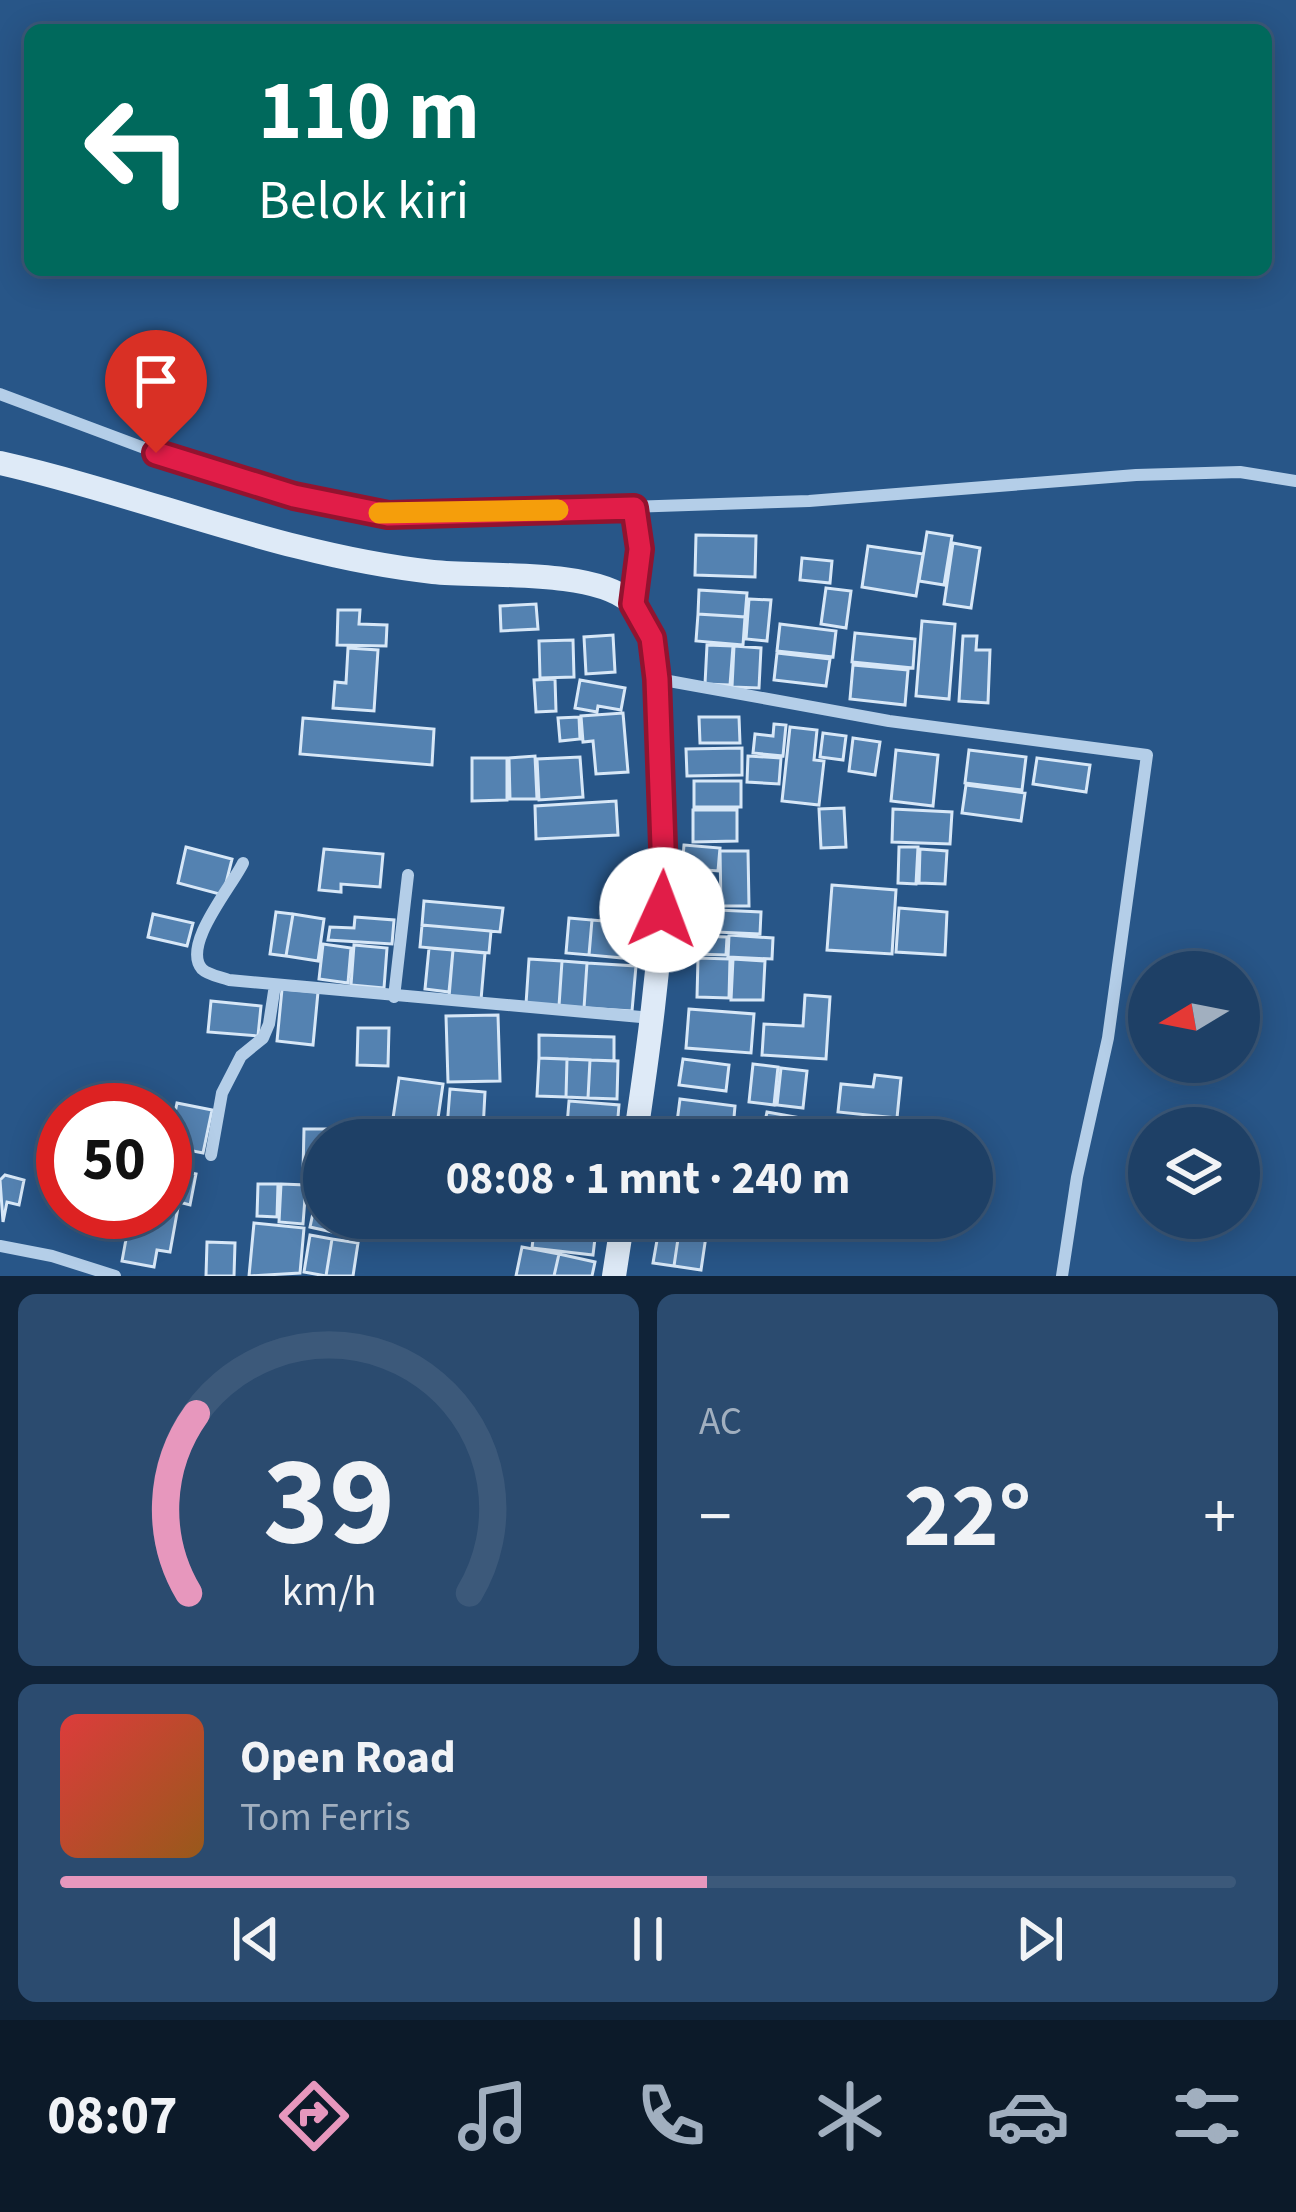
<!DOCTYPE html>
<html lang="id">
<meta charset="utf-8">
<style>
:root{--surface:#1e4066;--page:#2b4b6f;--text:#f1f3f6;--muted:#a1afbf;--line:#3c597a;--accent:#e797bd}
body{margin:0;font-family:"Source Sans 3",sans-serif;background:var(--page);color:var(--text);height:100vh;display:flex;flex-direction:column;font-size:45px;white-space:nowrap}
*{box-sizing:border-box;margin:0}
p{font-size:39px;color:var(--muted)}
.icon{flex:none;width:66px;height:66px;fill:none;stroke:currentColor;stroke-width:2;stroke-linecap:round;stroke-linejoin:round}
.map{position:relative;height:1276px;overflow:hidden}
.drawer{display:flex;flex-direction:column;gap:18px;padding:18px;background:#102338;flex:1}
.drawer>*{flex:none}
.banner{position:absolute;left:24px;top:24px;width:1248px;height:252px;border-radius:18px;box-shadow:0 6px 30px #0003,0 0 0 3px var(--line);background:#00695c;color:#fff;overflow:hidden}
.needle{width:78px;rotate:260deg}
.controls{position:absolute;left:1128px;top:951px;display:grid;gap:24px}
.controls a{display:grid;place-items:center;width:132px;height:132px;border-radius:50%;background:var(--surface);box-shadow:0 6px 30px #0003,0 0 0 3px var(--line);font-size:60px}
.speed{position:absolute;left:36px;top:1083px;display:flex;gap:24px;font-size:60px;font-weight:700;text-align:center}
.speed>*{display:grid;place-content:center;width:156px;height:156px;border-radius:50%;background:var(--surface);box-shadow:0 6px 30px #0003,0 0 0 3px var(--line);line-height:1}
.speed .limit{border:18px solid #d22;background:#fff;color:#111}
.pin{position:absolute;display:grid;place-items:center;width:102px;height:102px;color:#fff;margin:-123px -51px;border-radius:50% 50% 50% 0;rotate:-45deg;box-shadow:0 0 12px #0007}
.pin .icon{rotate:45deg}
.me{position:absolute;width:132px;margin:-66px;rotate:2deg;stroke-linejoin:round;filter:drop-shadow(0 0 9px #0008)}
.turn{display:flex;align-items:center;gap:42px;height:252px;padding:0 36px;font-size:54px}
.turn .icon{width:156px;height:156px;stroke-width:2.5}
.turn b{display:block;font-size:84px;line-height:102px}
.big{font-size:90px;font-weight:700;line-height:1.1}
.drawer .widget{flex:1;display:flex;flex-direction:column;justify-content:center;gap:18px;min-width:0;padding:0 42px;border-radius:18px;background:var(--page)}
.drawer .dial{align-items:center;gap:0}
.dial svg{height:312px;overflow:visible;fill:none;stroke:var(--line);stroke-width:7;stroke-linecap:round;text-anchor:middle}
.dial text{fill:var(--text);stroke:none}
.song{display:flex;align-items:center;gap:36px}
.cover{width:144px;height:144px;border-radius:18px;background:linear-gradient(135deg,hsl(0 70% 55%),hsl(30 70% 35%))}
.played{height:12px;border-radius:6px;background:linear-gradient(90deg,var(--accent) 55%,var(--line) 55%)}
.keys{display:flex;justify-content:space-around;direction:ltr}
.heat{display:flex;justify-content:space-between;align-items:center;font-size:66px;direction:ltr}
.drawer .tiles{flex:1;display:grid;gap:18px;grid-template-columns:1fr 1fr}
.widget:last-child{grid-column:span 2}
.trip{position:absolute;left:303px;top:1119px;width:690px;height:120px;border-radius:60px;background:var(--surface);box-shadow:0 6px 30px #0003,0 0 0 3px var(--line);font-weight:700;line-height:120px;text-align:center}
.dock{display:flex;height:192px;justify-content:space-around;align-items:center;background:#0c1a29;color:var(--muted)}
.dock .icon{width:84px;height:84px}
.dock .current{color:var(--accent)}
.dock b{font-size:54px;color:var(--text)}
.map>svg:first-child{display:block}
.building{fill:#5482b1;stroke:#d7e7f7;stroke-width:3}
.lines{fill:none;stroke-linecap:round;stroke-linejoin:round}
.minor{stroke:#b4cee8;stroke-width:12}
.secondary{stroke:#deeaf7;stroke-width:24}
.route-casing{stroke:#92132f;stroke-width:30}
.route{stroke:#e11d48;stroke-width:21}
.slow{stroke:#f59e0b;stroke-width:21}
</style>
<div class="map">
<svg width="1296" height="1276" viewBox="0 0 1296 1276">
<rect width="100%" height="100%" fill="#285688"/>
<path class="building" d="M 927,532 L 952,536 L 944,585 L 919,581 Z
M 696,535 L 756,536 L 755,577 L 695,575 Z
M 953,543 L 980,548 L 971,608 L 944,604 Z
M 868,546 L 923,554 L 916,596 L 862,587 Z
M 802,558 L 832,561 L 830,583 L 800,580 Z
M 826,588 L 851,591 L 846,628 L 821,624 Z
M 699,590 L 747,593 L 745,617 L 698,614 Z
M 749,599 L 771,600 L 767,641 L 746,639 Z
M 536,604 L 538,629 L 501,631 L 500,606 Z
M 338,610 L 360,610 L 359,624 L 387,625 L 386,646 L 337,645 Z
M 698,614 L 745,617 L 743,645 L 696,641 Z
M 922,621 L 955,624 L 949,699 L 916,696 Z
M 780,624 L 836,631 L 833,657 L 777,651 Z
M 855,633 L 915,639 L 913,668 L 852,662 Z
M 613,635 L 615,672 L 586,674 L 584,637 Z
M 963,636 L 977,636 L 976,650 L 990,650 L 988,703 L 959,701 Z
M 573,640 L 574,677 L 540,678 L 539,641 Z
M 707,645 L 733,646 L 730,685 L 705,684 Z
M 734,646 L 761,648 L 759,688 L 732,687 Z
M 348,648 L 378,650 L 374,711 L 333,708 L 335,682 L 346,683 Z
M 777,653 L 830,659 L 826,686 L 774,680 Z
M 853,665 L 908,670 L 905,705 L 850,699 Z
M 555,679 L 556,711 L 536,712 L 534,680 Z
M 580,680 L 625,688 L 621,710 L 598,706 L 597,712 L 575,708 Z
M 623,713 L 628,772 L 596,774 L 593,741 L 583,742 L 581,716 Z
M 579,717 L 580,739 L 560,741 L 558,718 Z
M 699,717 L 739,717 L 740,743 L 700,743 Z
M 303,718 L 434,729 L 432,765 L 300,754 Z
M 774,724 L 786,725 L 783,756 L 753,753 L 755,734 L 773,736 Z
M 790,727 L 817,730 L 814,760 L 824,761 L 819,805 L 782,801 Z
M 823,733 L 846,736 L 843,760 L 820,757 Z
M 853,738 L 880,742 L 875,775 L 849,771 Z
M 742,748 L 742,775 L 687,776 L 686,749 Z
M 896,750 L 938,755 L 933,806 L 891,801 Z
M 969,750 L 1026,757 L 1022,790 L 965,783 Z
M 535,756 L 537,799 L 510,799 L 509,758 Z
M 748,756 L 781,758 L 779,784 L 747,782 Z
M 580,757 L 583,797 L 539,800 L 537,759 Z
M 472,758 L 507,758 L 507,800 L 472,801 Z
M 1037,758 L 1090,765 L 1086,792 L 1033,784 Z
M 694,781 L 741,781 L 741,807 L 694,807 Z
M 966,785 L 1025,793 L 1021,821 L 962,813 Z
M 616,801 L 618,835 L 536,839 L 535,806 Z
M 844,808 L 846,847 L 821,848 L 819,809 Z
M 893,809 L 952,812 L 950,844 L 892,842 Z
M 693,810 L 737,810 L 737,841 L 693,842 Z
M 684,845 L 720,848 L 718,871 L 682,868 Z
M 186,847 L 232,859 L 223,895 L 178,883 Z
M 899,847 L 918,847 L 916,884 L 898,883 Z
M 324,849 L 383,854 L 380,887 L 341,884 L 341,892 L 319,890 Z
M 920,849 L 947,851 L 945,884 L 919,883 Z
M 720,851 L 748,851 L 749,906 L 721,906 Z
M 832,885 L 896,890 L 892,954 L 827,950 Z
M 424,901 L 503,908 L 500,932 L 422,925 Z
M 899,908 L 947,912 L 945,955 L 896,952 Z
M 695,909 L 761,912 L 760,934 L 694,931 Z
M 276,912 L 293,914 L 286,956 L 270,954 Z
M 153,914 L 193,923 L 187,946 L 148,937 Z
M 293,914 L 324,919 L 318,961 L 286,956 Z
M 355,917 L 394,920 L 392,944 L 328,940 L 330,927 L 354,928 Z
M 569,918 L 592,920 L 589,955 L 566,953 Z
M 592,920 L 626,923 L 623,958 L 589,955 Z
M 422,925 L 491,931 L 489,953 L 420,947 Z
M 729,935 L 773,938 L 772,959 L 728,957 Z
M 695,936 L 727,937 L 726,955 L 694,954 Z
M 323,944 L 351,948 L 348,983 L 319,979 Z
M 354,945 L 387,948 L 384,988 L 351,985 Z
M 429,948 L 453,950 L 449,992 L 425,989 Z
M 453,950 L 485,953 L 481,1000 L 449,997 Z
M 698,958 L 730,959 L 729,998 L 697,997 Z
M 529,959 L 562,961 L 559,1006 L 526,1004 Z
M 733,959 L 765,961 L 763,1000 L 731,1000 Z
M 562,961 L 587,963 L 584,1008 L 559,1006 Z
M 587,963 L 636,966 L 632,1011 L 584,1008 Z
M 282,989 L 318,992 L 313,1045 L 277,1041 Z
M 805,995 L 830,997 L 826,1059 L 762,1055 L 764,1024 L 803,1026 Z
M 211,1001 L 261,1006 L 258,1036 L 208,1032 Z
M 689,1009 L 754,1014 L 751,1053 L 686,1048 Z
M 498,1015 L 500,1081 L 448,1082 L 446,1016 Z
M 358,1028 L 389,1028 L 388,1066 L 357,1065 Z
M 539,1035 L 614,1037 L 614,1061 L 539,1058 Z
M 539,1058 L 567,1059 L 566,1097 L 537,1096 Z
M 567,1059 L 590,1060 L 588,1098 L 566,1097 Z
M 683,1059 L 729,1065 L 726,1091 L 679,1085 Z
M 590,1060 L 618,1061 L 617,1099 L 588,1098 Z
M 753,1064 L 778,1067 L 774,1105 L 749,1102 Z
M 781,1068 L 807,1071 L 803,1108 L 777,1105 Z
M 875,1075 L 901,1078 L 897,1118 L 838,1112 L 841,1084 L 873,1087 Z
M 399,1078 L 443,1084 L 436,1132 L 392,1125 Z
M 450,1089 L 485,1092 L 483,1130 L 447,1128 Z
M 680,1099 L 735,1106 L 733,1129 L 677,1122 Z
M 569,1101 L 619,1105 L 617,1129 L 567,1125 Z
M 177,1103 L 212,1110 L 203,1153 L 168,1146 Z
M 767,1112 L 806,1119 L 801,1140 L 761,1140 Z
M 675,1123 L 735,1130 L 733,1140 L 673,1140 Z
M 567,1125 L 617,1129 L 616,1140 L 566,1140 Z
M 304,1129 L 349,1129 L 349,1140 L 324,1140 L 324,1172 L 303,1172 Z
M 165,1168 L 196,1174 L 190,1205 L 179,1202 L 170,1252 L 157,1250 L 154,1267 L 122,1261 L 131,1212 L 165,1212 Z
M 5,1175 L 24,1180 L 19,1205 L 7,1202 L 3,1222 L 0,1180 Z
M 258,1184 L 278,1184 L 277,1217 L 257,1216 Z
M 281,1184 L 306,1185 L 303,1224 L 279,1222 Z
M 319,1185 L 324,1186 L 324,1218 L 335,1218 L 332,1232 L 310,1227 Z
M 664,1218 L 717,1218 L 730,1220 L 726,1236 L 663,1224 Z
M 535,1222 L 596,1230 L 593,1255 L 532,1248 Z
M 254,1223 L 304,1228 L 300,1273 L 249,1276 Z
M 495,1225 L 517,1225 L 517,1239 L 496,1240 Z
M 659,1229 L 679,1232 L 674,1266 L 653,1263 Z
M 679,1232 L 706,1236 L 701,1270 L 674,1266 Z
M 310,1235 L 332,1239 L 326,1276 L 304,1272 Z
M 332,1239 L 358,1243 L 353,1276 L 326,1276 Z
M 207,1242 L 235,1243 L 234,1276 L 206,1276 Z
M 522,1247 L 559,1254 L 554,1276 L 516,1276 Z
M 559,1254 L 595,1262 L 592,1276 L 554,1276 Z"/>
<g class="lines">
<path class="minor" d="M 0,394 L 195,467 L 294,496 L 388,515 L 809,501 L 1136,475 L 1240,472 L 1296,481
M 633,602 L 640,549 L 634,508
M 658,679 L 889,721 L 1147,755 L 1108,1038 L 1077,1177 L 1062,1276
M 243,863 C 233,885 181,945 202,969 C 208,975 221,977 229,980 L 652,1018
M 394,997 L 408,875
M 211,1155 L 222,1093 L 241,1056 L 263,1038 L 269,1024 L 275,985
M 0,1246 L 52,1256 L 115,1276"/>
<path class="secondary" d="M 0,463 C 146,496 284,556 433,572 C 482,577 592,569 629,601 C 665,632 657,698 659,740 C 661,785 666,832 664,877 C 660,965 648,1053 635,1140
M 614,1276 L 623,1218"/>
</g>
<g class="lines">
<g class="route-casing">
<path id="route" d="M 156,453 L 294,496 L 388,515 L 634,508 L 640,549 L 633,604 L 652,638 L 657,679 L 664,874 L 662,910"/>
</g>
<use href="#route" class="route"/>
<path class="slow" d="M 379,513 L 558,510"/>
</g>
</svg>
<div class="controls">
<a><svg class="needle" viewBox="-14 -14 28 28"><path d="M0-13l5 13h-10z" fill="#e53935"/><path d="M0 13l5-13h-10z" fill="#a1afbf"/></svg></a>
<a><svg class="icon" aria-label="layers" viewBox="0 0 24 24"><path d="M12 4l9 5-9 5-9-5zM3 14l9 5 9-5"/></svg></a>
</div>
<div class="speed"><div class="limit">50</div></div>
<div class="pin" style="left:156px;top:453px;background:#d93025"><svg class="icon" aria-label="arrive" viewBox="0 0 24 24"><path d="M6 21V4h12l-3 4 3 4H6"/></svg></div>
<svg class="me" style="left:662px;top:910px" viewBox="-20 -20 40 40"><circle r="19" fill="#fff"/><path d="M0-13L10 11 0 6-10 11z" fill="#e11d48"/></svg>
<div class="trip">08:08 · 1 mnt · 240 m</div>
<div class="banner">
<div class="turn"><svg class="icon" aria-label="left" viewBox="0 0 24 24"><path d="M17 20v-9H6M10 6l-5 5 5 5"/></svg><div><b>110 m</b>Belok kiri</div></div>
</div>
</div>
<section class="drawer">
<div class="tiles">
<div class="widget dial"><svg viewBox="0 0 100 80">
<path d="M14 69A42 42 0 1 1 86 69"/>
<path d="M14 69A42 42 0 0 1 16 23" stroke="#e797bd"/>
<text x="50" y="56" font-size="32" font-weight="700">39</text>
<text x="50" y="72" font-size="11">km/h</text>
</svg></div>
<div class="widget"><p>AC</p>
<div class="heat"><a>−</a><b class="big">22°</b><a>+</a></div>
</div>
<div class="widget">
<div class="song"><i class="cover"></i><div><b>Open Road</b><p>Tom Ferris</p></div></div>
<div class="played"></div>
<div class="keys"><svg class="icon" aria-label="previous" viewBox="0 0 24 24"><path d="M18 5L8 12l10 7zM5 5v14"/></svg><svg class="icon" aria-label="pause" viewBox="0 0 24 24"><path d="M8 5v14M16 5v14"/></svg><svg class="icon" aria-label="next" viewBox="0 0 24 24"><path d="M6 5l10 7-10 7zM19 5v14"/></svg></div>
</div>
</div>
</section>
<nav class="dock">
<b>08:07</b>
<svg class="icon current" aria-label="directions" viewBox="0 0 24 24"><path d="M12 3l9 9-9 9-9-9zM9 14v-3h6M13 9l2 2-2 2"/></svg>
<svg class="icon" aria-label="music" viewBox="0 0 24 24"><path d="M9 18V5l10-2v13"/><circle cx="6" cy="18" r="3"/><circle cx="16" cy="16" r="3"/></svg>
<svg class="icon" aria-label="phone" viewBox="0 0 24 24"><path d="M5 4h4l2 5-3 2q2 4 5 5l2-3 5 2v4C11 20 4 13 5 4z"/></svg>
<svg class="icon" aria-label="climate" viewBox="0 0 24 24"><path d="M12 3v18M4 7l16 10M4 17L20 7"/></svg>
<svg class="icon" aria-label="car" viewBox="0 0 24 24"><path d="M5 17H2v-5l4-1 3-4h7l3 4 3 1v5h-3M9 17h6M6 11h13"/><circle cx="7" cy="17" r="2"/><circle cx="17" cy="17" r="2"/></svg>
<svg class="icon" aria-label="filters" viewBox="0 0 24 24"><path d="M4 7h16M4 17h16"/><circle cx="9" cy="7" r="2"/><circle cx="15" cy="17" r="2"/></svg>
</nav>
